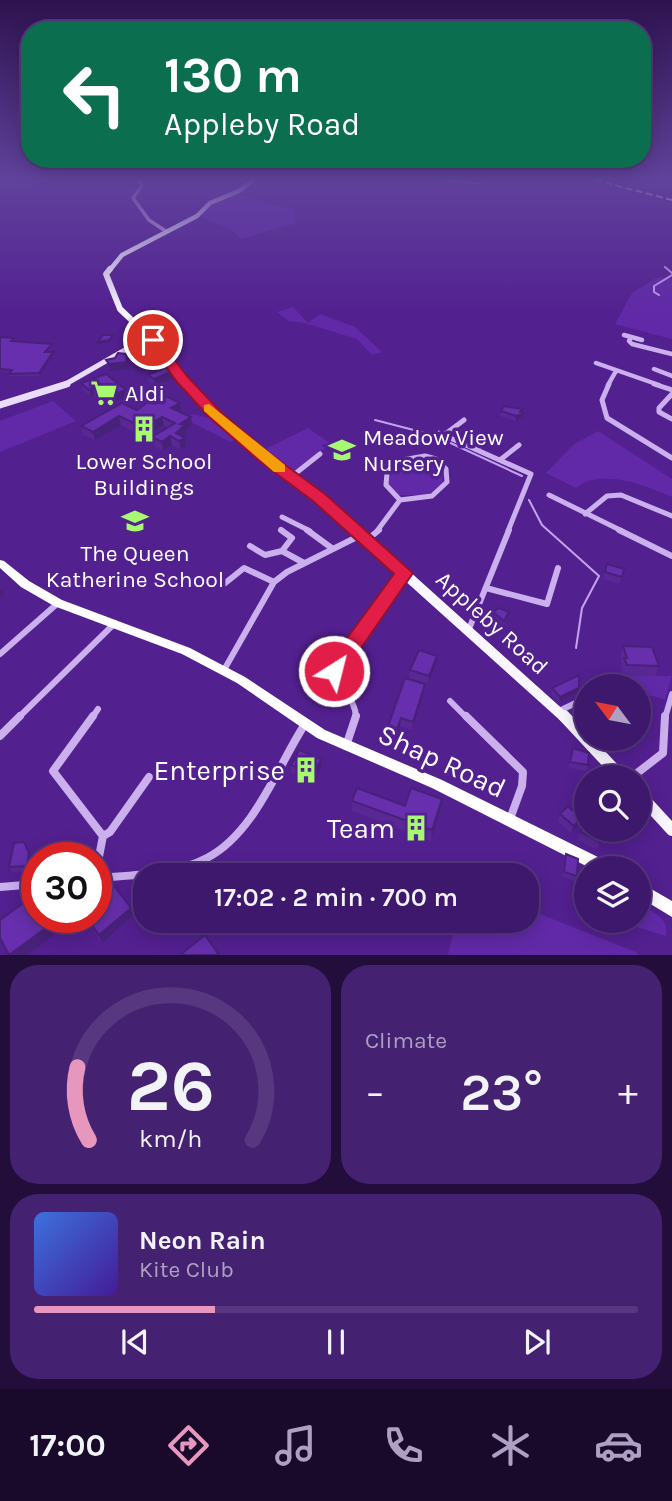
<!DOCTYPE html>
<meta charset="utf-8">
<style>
:root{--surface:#3e186c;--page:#452172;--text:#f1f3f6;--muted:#ada0c2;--line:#57377f;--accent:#e797bd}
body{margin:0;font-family:Karla,sans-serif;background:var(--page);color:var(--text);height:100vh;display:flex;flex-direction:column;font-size:26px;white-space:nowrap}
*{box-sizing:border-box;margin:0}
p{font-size:23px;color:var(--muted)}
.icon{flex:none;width:38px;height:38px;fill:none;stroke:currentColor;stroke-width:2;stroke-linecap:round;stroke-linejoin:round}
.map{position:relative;height:955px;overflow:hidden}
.panel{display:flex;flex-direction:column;gap:10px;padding:10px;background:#220d3b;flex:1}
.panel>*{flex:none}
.hud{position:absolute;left:21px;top:21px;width:630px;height:147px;border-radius:28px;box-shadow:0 4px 18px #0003,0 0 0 2px var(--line);background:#0b6e4f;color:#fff;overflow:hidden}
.needle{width:46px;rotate:302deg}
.tools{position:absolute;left:574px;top:674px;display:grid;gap:14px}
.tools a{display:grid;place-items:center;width:77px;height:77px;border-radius:50%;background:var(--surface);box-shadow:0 4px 18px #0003,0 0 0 2px var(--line);font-size:35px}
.speed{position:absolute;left:21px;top:842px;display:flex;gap:14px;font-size:35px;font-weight:700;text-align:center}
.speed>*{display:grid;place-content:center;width:91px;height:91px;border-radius:50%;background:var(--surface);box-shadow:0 4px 18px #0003,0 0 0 2px var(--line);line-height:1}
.speed .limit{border:10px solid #d22;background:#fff;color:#111}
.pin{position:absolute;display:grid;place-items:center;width:60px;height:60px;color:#fff;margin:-30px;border:4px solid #fff;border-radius:50%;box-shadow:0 2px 7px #0007}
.me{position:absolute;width:77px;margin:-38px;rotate:36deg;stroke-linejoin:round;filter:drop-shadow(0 0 5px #0008)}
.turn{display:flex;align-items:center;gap:24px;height:147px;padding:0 28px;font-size:32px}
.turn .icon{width:91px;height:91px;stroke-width:2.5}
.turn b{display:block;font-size:49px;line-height:60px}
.big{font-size:52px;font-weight:600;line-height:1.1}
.panel .card{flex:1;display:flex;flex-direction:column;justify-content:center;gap:10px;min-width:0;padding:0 24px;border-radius:28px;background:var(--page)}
.panel .dial{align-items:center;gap:0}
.dial svg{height:182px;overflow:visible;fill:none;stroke:var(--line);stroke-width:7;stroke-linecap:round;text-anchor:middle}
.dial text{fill:var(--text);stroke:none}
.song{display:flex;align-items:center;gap:21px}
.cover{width:84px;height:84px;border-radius:10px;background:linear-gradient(135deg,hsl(220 70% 55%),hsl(260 70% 35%))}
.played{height:7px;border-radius:4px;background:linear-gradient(90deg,var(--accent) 30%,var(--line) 30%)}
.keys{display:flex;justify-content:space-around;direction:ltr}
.heat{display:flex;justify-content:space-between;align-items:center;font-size:38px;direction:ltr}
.panel .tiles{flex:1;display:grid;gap:10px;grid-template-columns:1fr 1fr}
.card:last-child{grid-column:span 2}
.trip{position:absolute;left:133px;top:863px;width:406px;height:70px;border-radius:28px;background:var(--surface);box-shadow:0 4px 18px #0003,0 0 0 2px var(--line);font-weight:600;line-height:70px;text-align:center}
.menu{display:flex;height:112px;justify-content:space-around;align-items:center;background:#190a2b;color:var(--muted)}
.menu .icon{width:49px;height:49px}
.menu .current{color:var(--accent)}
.menu b{font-size:32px;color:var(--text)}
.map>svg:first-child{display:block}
.green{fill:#6129a8}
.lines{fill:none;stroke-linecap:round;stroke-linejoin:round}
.stream{stroke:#c3a3ee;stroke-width:2}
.street-far4{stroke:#cbb0ed;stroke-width:3.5}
.street-far3{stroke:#cbb0ed;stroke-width:4.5}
.street-far2{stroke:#cbb0ed;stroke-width:5}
.street-far1{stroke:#cbb0ed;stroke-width:6}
.street{stroke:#cbb0ed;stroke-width:8}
.secondary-far1{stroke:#e9dcfa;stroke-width:5}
.secondary{stroke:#e9dcfa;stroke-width:7}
.primary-far4{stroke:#faf6ff;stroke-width:4.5}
.primary-far3{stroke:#faf6ff;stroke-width:6}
.primary-far2{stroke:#faf6ff;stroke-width:8}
.primary-far1{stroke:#faf6ff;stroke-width:10}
.primary{stroke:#faf6ff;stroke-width:12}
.highway{fill:#fff;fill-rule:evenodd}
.rail{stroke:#fff;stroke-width:2;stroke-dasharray:7 3.5;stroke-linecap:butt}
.wall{fill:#592895}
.shaded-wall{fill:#482179}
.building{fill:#672fad;stroke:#482179;stroke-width:2}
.route{fill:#e11d48;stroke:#92132f;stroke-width:2}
.slow{fill:#f59e0b}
.labels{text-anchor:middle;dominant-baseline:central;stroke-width:7;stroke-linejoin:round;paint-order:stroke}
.poi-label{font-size:23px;fill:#fff;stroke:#532090;text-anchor:start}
.street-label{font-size:23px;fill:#fff;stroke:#532090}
.near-street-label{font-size:28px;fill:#fff;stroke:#532090}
.near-poi-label{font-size:28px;fill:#fff;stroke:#532090;text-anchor:end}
</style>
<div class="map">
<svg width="672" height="955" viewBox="0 0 672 955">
<rect width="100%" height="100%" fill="#532090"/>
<path class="green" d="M 235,194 L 294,210 L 295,223 L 241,239 L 230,229 L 199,216 L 217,200 Z
M 658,277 L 672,279 L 672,339 L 615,324 L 632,293 Z
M 293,307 L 308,323 L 320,314 L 355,327 L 382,352 L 372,355 L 357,339 L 305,323 L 288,321 L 277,312 Z
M 53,401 L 76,421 L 0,452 L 0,421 Z
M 192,414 L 216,420 L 236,438 L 231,442 L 185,419 Z
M 308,428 L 331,444 L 291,474 L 261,451 Z
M 598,431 L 672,479 L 672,497 C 646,486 601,467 576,488 L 546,473 L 574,444 Z
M 424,458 L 436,461 L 444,470 L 442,485 L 430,495 L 398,495 L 388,485 C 389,464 406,461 424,458 Z
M 608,676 L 672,676 L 665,699 L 639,693 L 639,686 L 610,686 Z
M 639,903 C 652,912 670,918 666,936 L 617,921 L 639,920 Z
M 527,909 L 636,952 L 639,955 L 448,955 L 456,921 L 527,920 Z"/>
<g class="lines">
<path class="stream" d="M 444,180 L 484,184
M 665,267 L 672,273
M 659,295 L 654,292 L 654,286 L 672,275
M 375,420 L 433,435 L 522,476
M 529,500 L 542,525 L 599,576 L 582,608 L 576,648"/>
<path class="street-far4" d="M 138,180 L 142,185 L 133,198 L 149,220 L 167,232"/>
<path class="street-far3" d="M 624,335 L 642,340
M 631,337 L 629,341 L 632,344 L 672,354
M 596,363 L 659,385
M 654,369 L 672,376
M 608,385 L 616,371"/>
<path class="street-far2" d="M 609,384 L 602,400 L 607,418 L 672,458
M 654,384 L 672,390
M 672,394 L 659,408 L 659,412 L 672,419
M 439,433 L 531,474 L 508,531
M 444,435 L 464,420
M 476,449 L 493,436
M 425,456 L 436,459 L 446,469 L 447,482 L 432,496 L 400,500 L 386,485 L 387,473 L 402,460 Z
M 500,460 L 519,445
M 291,477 L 320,454
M 549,495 L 622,531
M 585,514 L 607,496 L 621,495 L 672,516
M 282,517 L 310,531
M 377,531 L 400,500"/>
<path class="street-far1" d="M 281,530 L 292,538 L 282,551
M 307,530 L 333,549
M 619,530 L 672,556
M 367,540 L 379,530
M 250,546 L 265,555 L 282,551 L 304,563
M 224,584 L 244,568 L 274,582
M 486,588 L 547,604 L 558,568
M 469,629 L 509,530
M 0,654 L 58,603
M 224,670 L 274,582 L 287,572 L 361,535
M 605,677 L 606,686
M 450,701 L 467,718
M 559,711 L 586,698
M 18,718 L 115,623
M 92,718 L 98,709
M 356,718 C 356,698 338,690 334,671 L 404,573
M 665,718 L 672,694"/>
<path class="street" d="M 93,716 L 53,771 L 103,836
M 466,716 L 523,772 L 522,786 L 510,819
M 0,736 L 20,716
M 346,746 L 356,716
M 632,777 L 663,753 L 665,716
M 96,872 L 103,836 L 110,832 L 149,777
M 96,878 C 131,875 175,875 207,858 C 255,833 277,767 305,724
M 0,887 L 37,884"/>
<path class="secondary-far1" d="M 64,385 L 132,346 L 153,340"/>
<path class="secondary" d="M 0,405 L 67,384"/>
<path class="primary-far4" d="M 109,271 L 122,255 L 197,216 L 210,203 L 239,191 L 253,180"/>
<path class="primary-far3" d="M 110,269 L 106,274 L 120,309 L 159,346 L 188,385"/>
<path class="primary-far2" d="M 186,384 L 263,457 L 319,497 L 358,531"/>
<path class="primary-far1" d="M 356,530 L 565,718"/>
<path class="primary" d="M 564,716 L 621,777
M 639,794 L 672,830"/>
<path class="highway" d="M 0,560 L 4,561 L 29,581 L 62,600 L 190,648 L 245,677 L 325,730 L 442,780 L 610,863 L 612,868 L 590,868 L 432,788 L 317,738 L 237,683 L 182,654 L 54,606 L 21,587 L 0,568 Z
M 639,882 L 672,901 L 672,917 L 639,897 Z"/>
<path class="rail" d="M 595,180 L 672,200"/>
</g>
<path class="wall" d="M 0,338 L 14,338 L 14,340 L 13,341 L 52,344 L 52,346 L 47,352 L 53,352 L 53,354 L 40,376 L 9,376 L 9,374 L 10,372 L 0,371 Z
M 129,346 L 157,354 L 139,360 L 130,353 Z
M 148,375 L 174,378 L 156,386 L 149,382 Z
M 81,383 L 127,397 L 106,405 L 94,396 L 91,397 L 83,390 Z
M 180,403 L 181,411 L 180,412 L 191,417 L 192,426 L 185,430 L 186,434 L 183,437 L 185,438 L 186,446 L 181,450 L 172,445 L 163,451 L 153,446 L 152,437 L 168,427 L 164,425 L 145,437 L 121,425 L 95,440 L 83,435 L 81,426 L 137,410 Z
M 522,409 L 522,417 L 516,421 L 500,416 L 501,411 Z
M 607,564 L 624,569 L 619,584 L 603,579 Z
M 493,612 L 508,617 L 503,627 L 492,617 Z
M 623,646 L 659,666 L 655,676 L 623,676 L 621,668 L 622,664 L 620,657 Z
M 436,664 L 428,684 L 409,678 L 410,670 Z
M 552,688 L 579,688 L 577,693 L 559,702 L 551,694 Z
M 424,692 L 412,730 L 400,726 L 393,745 L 384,742 L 385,735 Z
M 573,748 L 588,765 L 586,771 L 568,767 Z
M 321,759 L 321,767 L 314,782 L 291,773 L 291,765 Z
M 442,799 L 440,810 L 431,841 L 352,811 L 352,801 L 405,806 Z
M 560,814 L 583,820 L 571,833 L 558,822 Z
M 586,814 L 600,842 L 597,850 L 578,840 Z
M 566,854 L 577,876 L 575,881 L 562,877 L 564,859 Z
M 31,858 L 30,871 L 12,872 L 9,867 Z
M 131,908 L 133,915 L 102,943 L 89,924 L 86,917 Z"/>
<path class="shaded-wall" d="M 113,335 L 113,337 L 109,342 L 98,344 L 98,342 Z
M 156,347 L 157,354 L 139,360 L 138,353 Z
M 53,352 L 53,354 L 40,376 L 39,373 Z
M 126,354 L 129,369 L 110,371 L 109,364 Z
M 173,371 L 174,378 L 156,386 L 154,379 Z
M 93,388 L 94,396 L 91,397 L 89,390 Z
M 126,390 L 127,397 L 106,405 L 104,398 Z
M 180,403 L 181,411 L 173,417 L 171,408 Z
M 522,409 L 521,414 L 523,413 L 522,417 L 516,421 L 516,416 Z
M 119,416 L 121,425 L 95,440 L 93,432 Z
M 162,417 L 164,425 L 145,437 L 144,428 Z
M 191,417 L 192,426 L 185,430 L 186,434 L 178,441 L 176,433 L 180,424 Z
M 170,436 L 172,445 L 163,451 L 162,442 Z
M 185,438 L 186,446 L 181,450 L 179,441 Z
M 2,589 L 4,594 L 0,597 L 0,590 Z
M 437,656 L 436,664 L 428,684 L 429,676 Z
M 425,684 L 424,692 L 412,730 L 413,722 Z
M 579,688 L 577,693 L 559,702 L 560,697 Z
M 401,718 L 400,726 L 393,745 L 394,737 Z
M 321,759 L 321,767 L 314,782 L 314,774 Z
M 442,799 L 440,810 L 431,841 L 432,830 Z
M 586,812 L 583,820 L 571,833 L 574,826 Z
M 24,842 L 31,858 L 30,871 L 27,866 Z
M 131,908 L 133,915 L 102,943 L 99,935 Z
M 54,922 L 59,931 L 28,955 L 10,955 Z"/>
<path class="building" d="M 103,335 L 113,335 L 109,340 L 98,342 Z
M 1,337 L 14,338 L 11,341 L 52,344 L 45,352 L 53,352 L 39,373 L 9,374 L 12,370 L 0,369 L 0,338 Z
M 136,343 L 156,347 L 138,353 L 129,346 Z
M 118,353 L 126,354 L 127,362 L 109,364 L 106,360 L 115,358 Z
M 166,367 L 173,371 L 154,379 L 148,375 Z
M 106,374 L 126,390 L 104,398 L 93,388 L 89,390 L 81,383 Z
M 160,393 L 180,403 L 171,408 L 191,417 L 180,424 L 185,425 L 176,433 L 185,438 L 179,441 L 170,436 L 162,442 L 152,437 L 175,423 L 162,417 L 144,428 L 119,416 L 93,432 L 81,426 L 122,403 L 137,410 Z
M 504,406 L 522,409 L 520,412 L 523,413 L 516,416 L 501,411 Z
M 607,564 L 624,569 L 622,577 L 605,572 Z
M 499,608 L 509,612 L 504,621 L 493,612 Z
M 623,646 L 652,647 L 659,666 L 627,665 L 624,658 L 627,658 Z
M 419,650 L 437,656 L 429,676 L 410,670 Z
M 579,675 L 579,688 L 560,697 L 552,688 Z
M 405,678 L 425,684 L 413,722 L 401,718 L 394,737 L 385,735 Z
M 573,748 L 589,753 L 588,765 L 570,762 Z
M 299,750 L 321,759 L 314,774 L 291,765 Z
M 357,788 L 405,806 L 411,788 L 442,799 L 432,830 L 352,801 Z
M 577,805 L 586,812 L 574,826 L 560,814 L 568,806 L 572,810 Z
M 586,814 L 586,830 L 603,830 L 600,842 L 581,832 Z
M 24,842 L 29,853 L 27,866 L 9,867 L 14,843 Z
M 566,854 L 578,859 L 577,876 L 564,872 Z
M 272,867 L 288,873 L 287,875 L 268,875 Z
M 112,883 L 131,908 L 99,935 L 86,917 L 96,917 L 96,896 Z
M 37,893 L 37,917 L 52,917 L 54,922 L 9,955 L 0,938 L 0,920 Z
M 205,935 L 219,955 L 180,955 Z"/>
<linearGradient id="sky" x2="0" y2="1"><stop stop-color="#2e124f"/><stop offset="0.57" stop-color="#60429c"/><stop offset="1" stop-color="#60429c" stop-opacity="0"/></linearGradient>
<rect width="672" height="314" fill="url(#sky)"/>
<path class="route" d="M 153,336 L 157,337 L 187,376 L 220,411 L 269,453 L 325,494 L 413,573 L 341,677 L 334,680 L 327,677 L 323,671 L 394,574 L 313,501 L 258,460 L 209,417 L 177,382 L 148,342 L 147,340 Z"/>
<path class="slow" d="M 209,404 L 285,465 L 285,472 L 274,472 L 204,411 L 204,405 Z"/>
<defs>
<g id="supermarket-bare" transform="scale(2.1)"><path d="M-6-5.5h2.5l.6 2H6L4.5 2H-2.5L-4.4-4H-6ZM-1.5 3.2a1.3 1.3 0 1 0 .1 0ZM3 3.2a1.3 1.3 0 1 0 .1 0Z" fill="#a7fa70" stroke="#532090" stroke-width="2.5" paint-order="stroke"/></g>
<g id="building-bare" transform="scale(2.1)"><path d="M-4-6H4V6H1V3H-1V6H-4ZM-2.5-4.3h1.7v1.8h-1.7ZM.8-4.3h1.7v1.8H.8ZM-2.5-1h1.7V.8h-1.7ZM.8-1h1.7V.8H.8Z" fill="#a7fa70" stroke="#532090" stroke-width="2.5" paint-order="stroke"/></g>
<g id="school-bare" transform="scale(2.1)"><path d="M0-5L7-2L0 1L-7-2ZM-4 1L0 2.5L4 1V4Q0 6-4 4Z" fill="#a7fa70" stroke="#532090" stroke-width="2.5" paint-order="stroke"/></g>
</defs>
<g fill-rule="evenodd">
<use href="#supermarket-bare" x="104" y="393"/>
<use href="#building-bare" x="144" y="429"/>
<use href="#school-bare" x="342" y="450"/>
<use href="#school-bare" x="135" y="521"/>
<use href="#building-bare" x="306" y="770"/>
<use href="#building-bare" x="416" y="828"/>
</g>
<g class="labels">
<g class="poi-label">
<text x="125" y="393">Aldi</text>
<text x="363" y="437">Meadow View<tspan x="363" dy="26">Nursery</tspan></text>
<text x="144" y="461" text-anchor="middle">Lower School<tspan x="144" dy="26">Buildings</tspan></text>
<text x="135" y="553" text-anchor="middle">The Queen<tspan x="135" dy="26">Katherine School</tspan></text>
</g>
<g class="street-label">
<text transform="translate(492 623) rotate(42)">Appleby Road</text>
</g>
<g class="near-street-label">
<text transform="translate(442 761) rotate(25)">Shap Road</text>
</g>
<g class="near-poi-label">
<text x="285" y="770">Enterprise</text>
<text x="395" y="828">Team</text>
</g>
</g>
</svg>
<div class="tools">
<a><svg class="needle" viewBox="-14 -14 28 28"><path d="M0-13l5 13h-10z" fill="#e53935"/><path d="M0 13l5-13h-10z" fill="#ada0c2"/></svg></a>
<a><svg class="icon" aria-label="search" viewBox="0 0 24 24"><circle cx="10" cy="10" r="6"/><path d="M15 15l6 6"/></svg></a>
<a><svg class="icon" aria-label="layers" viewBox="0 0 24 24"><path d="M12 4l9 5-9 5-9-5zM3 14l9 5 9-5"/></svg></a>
</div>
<div class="speed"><div class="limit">30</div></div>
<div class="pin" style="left:153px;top:340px;background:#d93025"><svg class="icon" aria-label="arrive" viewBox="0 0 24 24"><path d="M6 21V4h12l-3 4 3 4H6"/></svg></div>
<svg class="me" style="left:334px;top:671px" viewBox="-20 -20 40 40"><circle r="17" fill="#e11d48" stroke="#fff" stroke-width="3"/><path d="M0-11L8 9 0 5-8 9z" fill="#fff"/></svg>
<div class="trip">17:02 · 2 min · 700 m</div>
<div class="hud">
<div class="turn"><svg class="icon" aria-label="left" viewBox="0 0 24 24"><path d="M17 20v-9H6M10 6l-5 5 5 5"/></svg><div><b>130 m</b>Appleby Road</div></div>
</div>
</div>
<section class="panel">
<div class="tiles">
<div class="card dial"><svg viewBox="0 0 100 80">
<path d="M14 69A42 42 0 1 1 86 69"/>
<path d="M14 69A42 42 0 0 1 9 37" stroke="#e797bd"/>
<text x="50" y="56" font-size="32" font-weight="700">26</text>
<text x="50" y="72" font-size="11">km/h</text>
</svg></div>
<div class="card"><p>Climate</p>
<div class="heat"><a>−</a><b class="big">23°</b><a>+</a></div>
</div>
<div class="card">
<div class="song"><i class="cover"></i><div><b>Neon Rain</b><p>Kite Club</p></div></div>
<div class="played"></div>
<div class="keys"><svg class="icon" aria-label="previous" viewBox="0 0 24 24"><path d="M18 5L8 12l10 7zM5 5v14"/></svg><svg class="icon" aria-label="pause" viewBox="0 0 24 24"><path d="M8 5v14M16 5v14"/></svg><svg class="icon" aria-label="next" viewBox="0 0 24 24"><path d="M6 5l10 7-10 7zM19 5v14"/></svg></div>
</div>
</div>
</section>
<nav class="menu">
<b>17:00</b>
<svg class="icon current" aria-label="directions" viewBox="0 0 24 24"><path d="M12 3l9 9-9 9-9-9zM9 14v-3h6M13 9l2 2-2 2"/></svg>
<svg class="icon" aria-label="music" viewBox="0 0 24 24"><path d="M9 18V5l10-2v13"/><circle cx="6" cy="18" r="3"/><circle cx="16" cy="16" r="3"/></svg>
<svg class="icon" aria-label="phone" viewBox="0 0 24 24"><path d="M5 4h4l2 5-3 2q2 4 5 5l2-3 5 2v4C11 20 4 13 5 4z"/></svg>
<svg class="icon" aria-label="climate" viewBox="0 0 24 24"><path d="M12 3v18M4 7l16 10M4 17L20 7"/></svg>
<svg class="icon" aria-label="car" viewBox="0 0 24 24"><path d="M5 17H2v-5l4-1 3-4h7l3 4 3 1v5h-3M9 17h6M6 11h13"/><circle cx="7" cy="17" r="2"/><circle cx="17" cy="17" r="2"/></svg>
</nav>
